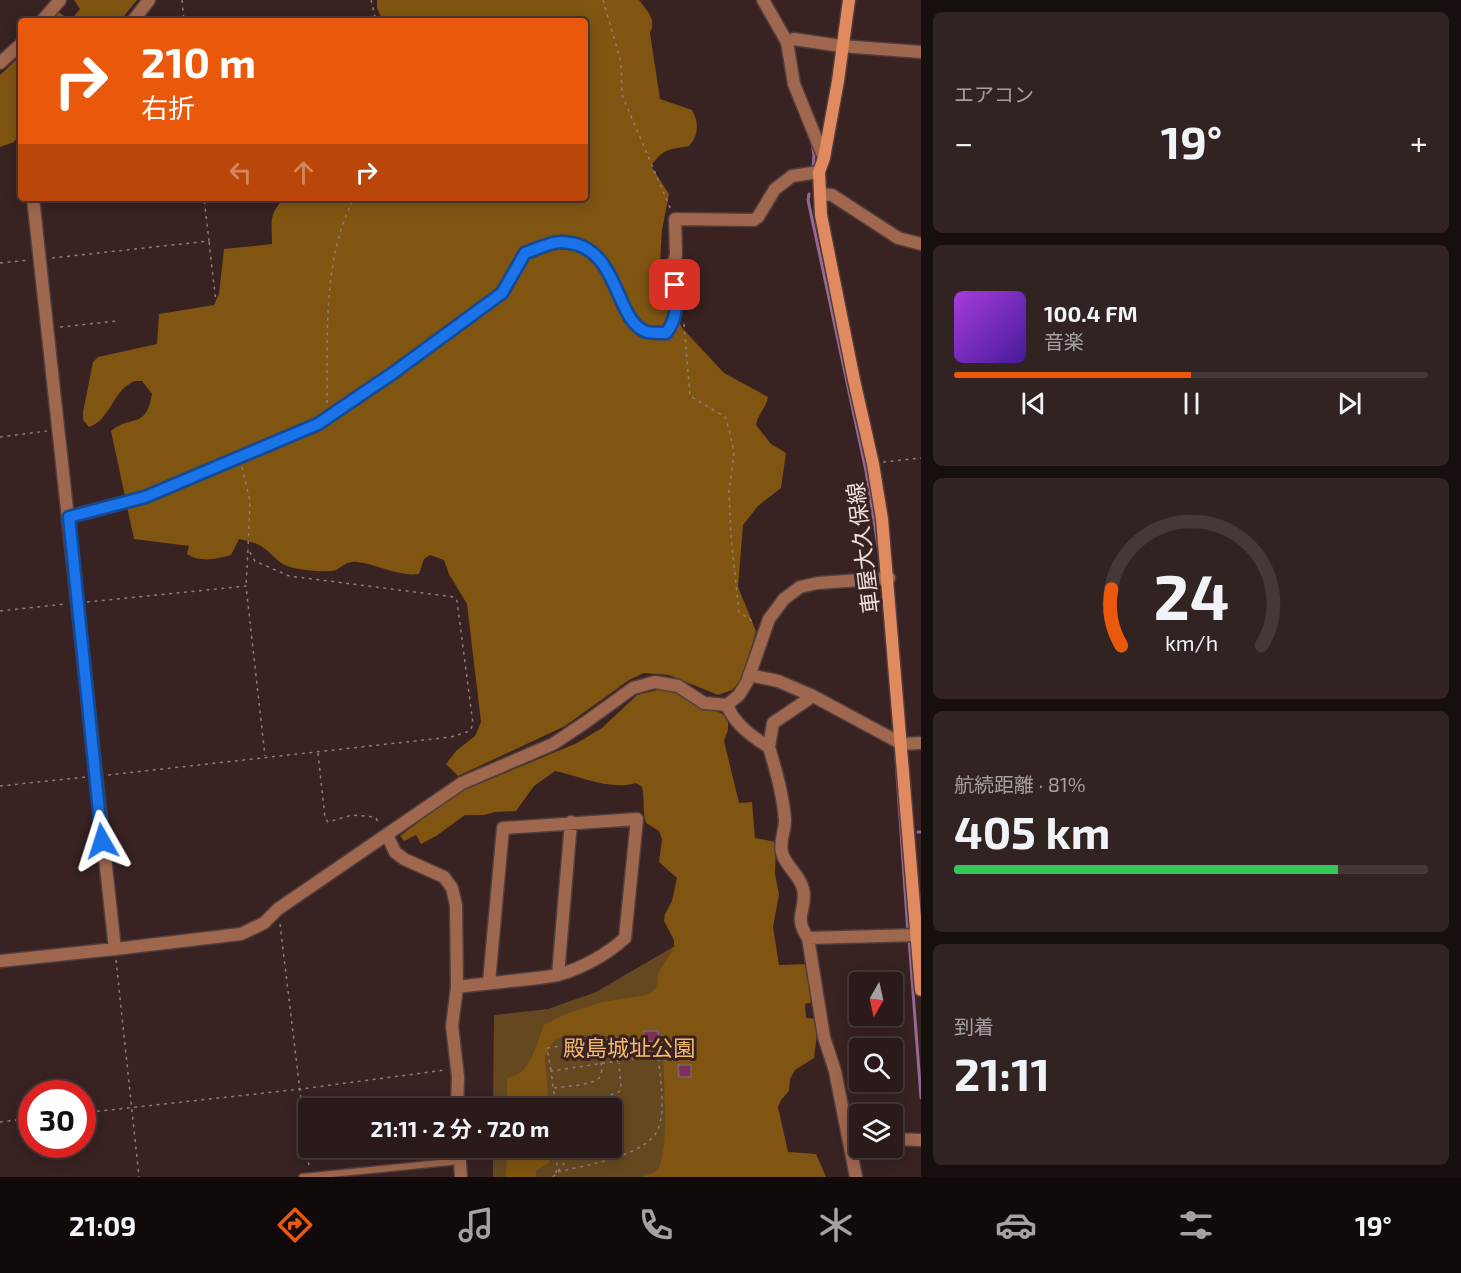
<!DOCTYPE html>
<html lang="ja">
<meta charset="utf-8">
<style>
:root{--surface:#2a1a1a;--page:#322323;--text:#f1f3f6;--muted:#a5a1a2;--line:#463839;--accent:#ea580c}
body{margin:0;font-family:"Exo 2","Noto Sans JP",sans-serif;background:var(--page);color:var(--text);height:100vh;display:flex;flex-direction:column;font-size:22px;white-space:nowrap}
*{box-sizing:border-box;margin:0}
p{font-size:20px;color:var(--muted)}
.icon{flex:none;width:33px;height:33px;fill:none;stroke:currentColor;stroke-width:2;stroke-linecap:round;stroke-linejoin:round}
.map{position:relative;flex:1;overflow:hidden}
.drawer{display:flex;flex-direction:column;gap:12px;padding:12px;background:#170e0e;width:540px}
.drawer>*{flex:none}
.guide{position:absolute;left:18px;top:18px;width:570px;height:183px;border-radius:6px;box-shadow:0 3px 15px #0003,0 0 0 2px var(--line);background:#ea580c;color:#fff;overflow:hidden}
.needle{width:39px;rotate:189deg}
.controls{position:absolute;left:849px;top:972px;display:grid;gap:12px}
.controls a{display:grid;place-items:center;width:54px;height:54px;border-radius:6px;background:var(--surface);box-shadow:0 3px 15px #0003,0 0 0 2px var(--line);font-size:30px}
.speed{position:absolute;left:18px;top:1080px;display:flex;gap:12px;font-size:30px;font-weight:700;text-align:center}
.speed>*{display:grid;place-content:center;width:78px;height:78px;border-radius:50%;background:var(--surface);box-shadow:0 3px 15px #0003,0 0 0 2px var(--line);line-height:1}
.speed .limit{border:9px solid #d22;background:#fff;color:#111}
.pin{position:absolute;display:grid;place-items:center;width:51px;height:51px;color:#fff;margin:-26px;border-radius:12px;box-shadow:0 3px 9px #0006}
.me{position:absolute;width:66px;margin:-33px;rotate:354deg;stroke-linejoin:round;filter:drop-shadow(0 0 4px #0008)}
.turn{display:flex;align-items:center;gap:21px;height:126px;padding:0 24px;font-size:27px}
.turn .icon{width:78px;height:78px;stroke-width:2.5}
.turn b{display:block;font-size:42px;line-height:51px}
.lanes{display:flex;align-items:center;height:57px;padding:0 24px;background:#0003;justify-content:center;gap:30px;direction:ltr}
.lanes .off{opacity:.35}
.big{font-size:45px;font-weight:700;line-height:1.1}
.drawer .tile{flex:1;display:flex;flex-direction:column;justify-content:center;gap:9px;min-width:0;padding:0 21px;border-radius:9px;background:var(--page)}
.drawer .dial{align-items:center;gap:0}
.dial svg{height:156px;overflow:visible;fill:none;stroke:var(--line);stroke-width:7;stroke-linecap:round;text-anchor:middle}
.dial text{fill:var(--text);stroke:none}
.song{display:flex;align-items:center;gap:18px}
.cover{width:72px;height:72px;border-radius:9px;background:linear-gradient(135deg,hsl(280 70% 55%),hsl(260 70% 35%))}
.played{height:6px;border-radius:3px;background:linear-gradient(90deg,var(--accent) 50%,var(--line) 50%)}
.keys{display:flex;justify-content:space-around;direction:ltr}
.heat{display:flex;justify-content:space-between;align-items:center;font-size:33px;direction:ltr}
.charge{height:9px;border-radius:4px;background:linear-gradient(90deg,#34c759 81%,var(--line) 0)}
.trip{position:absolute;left:298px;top:1098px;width:324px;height:60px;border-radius:6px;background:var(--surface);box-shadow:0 3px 15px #0003,0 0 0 2px var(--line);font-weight:700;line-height:60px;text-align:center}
.tab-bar{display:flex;height:96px;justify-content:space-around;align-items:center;background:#110a0a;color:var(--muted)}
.tab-bar .icon{width:42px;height:42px}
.tab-bar .on{color:var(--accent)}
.tab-bar b{font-size:27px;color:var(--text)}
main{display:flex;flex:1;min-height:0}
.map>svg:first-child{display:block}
.green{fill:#65481f}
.forest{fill:#805512}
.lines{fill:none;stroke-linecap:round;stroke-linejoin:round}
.stream{stroke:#966894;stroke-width:3}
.building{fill:#7f2f58;stroke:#7c646e;stroke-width:1.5}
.service-casing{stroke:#523d3d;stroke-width:9}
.minor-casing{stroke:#523d3d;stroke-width:15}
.tertiary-casing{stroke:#523d3d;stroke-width:15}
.secondary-casing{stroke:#523d3d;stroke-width:15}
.path{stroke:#907c7c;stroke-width:1.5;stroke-dasharray:3 4.5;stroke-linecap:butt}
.service{stroke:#9f674e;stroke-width:6}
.minor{stroke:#9f674e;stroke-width:12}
.tertiary{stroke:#9f674e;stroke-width:12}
.secondary{stroke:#e28a5f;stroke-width:12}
.route-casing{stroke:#114b97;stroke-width:15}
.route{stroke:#1a73e8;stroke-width:10}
.labels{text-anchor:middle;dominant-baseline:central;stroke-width:6;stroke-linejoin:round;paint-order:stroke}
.street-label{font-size:22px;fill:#f0e0e0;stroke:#382222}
.park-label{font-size:22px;fill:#f8bb6b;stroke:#382222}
</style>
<main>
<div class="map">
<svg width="921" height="1177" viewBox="0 0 921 1177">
<rect width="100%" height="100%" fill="#382222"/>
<path class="green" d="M 685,940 L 699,1177 L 493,1177 L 493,1148 L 612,1148 L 612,1108 L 493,1108 L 494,1015 L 548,1009 L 596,992 Z"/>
<path class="forest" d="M 74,0 L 137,0 L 120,21 L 48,21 L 55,10 L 71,20 L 80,9 Z
M 377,0 L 639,0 C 647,11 657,19 650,33 L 660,99 L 692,110 C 699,122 699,135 689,146 C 668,150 664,148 651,166 L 669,194 L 662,230 L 659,278 L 682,328 L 724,373 L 768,397 C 766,408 758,414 756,425 L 771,444 L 786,453 L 781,488 L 758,506 L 743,525 L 738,587 L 756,631 L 743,678 L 732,690 L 718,695 L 669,675 L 644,673 L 629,680 L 565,726 L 458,776 L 446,764 L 456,751 L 475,736 L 481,722 L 467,604 L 449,574 L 444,560 L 430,555 L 424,559 L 419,574 C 399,577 377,564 357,562 C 347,561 344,566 336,570 C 328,573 299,570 290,567 C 277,563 271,552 261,546 C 255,542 246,541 239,539 L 231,555 C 217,559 200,563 187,554 L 189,546 L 134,539 L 111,431 C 132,414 146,430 152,394 L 142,381 L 134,381 C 130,384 125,386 122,390 C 111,402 106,421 89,427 L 83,420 L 83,412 L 93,362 L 98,357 L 157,344 L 159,314 L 214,305 L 219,294 L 224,249 L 272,244 C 272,221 268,216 284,198 L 306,202 L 385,201 L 397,198 L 585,198 L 585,21 L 383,21 L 377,8 Z
M 21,55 L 21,132 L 14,142 L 0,147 L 0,75 Z
M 661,689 C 681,690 689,702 706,708 C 716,712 721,711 728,719 L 728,730 L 724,741 L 739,803 L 752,802 L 755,838 L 776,842 L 775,874 L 779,894 L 773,927 L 779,965 L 809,964 L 813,1002 L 805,1004 L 806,1018 L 819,1019 L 814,1058 L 795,1070 L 790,1079 L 789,1091 L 781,1100 L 778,1107 L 788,1152 L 816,1154 L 826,1177 L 641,1177 C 647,1175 654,1174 658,1169 C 670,1153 663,1070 663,1047 L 660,1044 L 628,1043 L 598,1034 L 562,1037 L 554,1040 L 545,1056 L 549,1108 L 507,1108 L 507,1078 C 531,1075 536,1044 544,1025 L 563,1015 L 602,1002 L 642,996 L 649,994 L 655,989 L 658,982 L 658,974 L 674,947 L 674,940 L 664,921 L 665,914 L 672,901 L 677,878 L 659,862 L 662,839 L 659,831 L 646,823 C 642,809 645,800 642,787 L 636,783 C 611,791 580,776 555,771 L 534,786 L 516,811 L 495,812 L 484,815 L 465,815 L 436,836 L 421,844 L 416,835 L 404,841 L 400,836 L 457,793 L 577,743 L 602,728 L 637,695 Z
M 507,1148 L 551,1148 L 549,1163 L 536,1170 L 536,1177 L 506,1177 Z"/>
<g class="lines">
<path class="stream" d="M 812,143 L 814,155 L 813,168
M 809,194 L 808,200 L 866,471 L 880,559
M 895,746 L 908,933
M 918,832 L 921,832
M 909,939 L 921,1098"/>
</g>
<path class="building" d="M 644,1031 L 658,1031 L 659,1041 L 644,1042 Z
M 678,1065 L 691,1065 L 691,1077 L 679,1077 Z"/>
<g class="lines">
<g class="service-casing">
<path id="service" d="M 302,1177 L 460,1161"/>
</g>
<g class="minor-casing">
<path id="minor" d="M 763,0 L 787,42 L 794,84 L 824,158
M 42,21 L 60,0
M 133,21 L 149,0
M 787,42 L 794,39 L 841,46 L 921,52
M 0,63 L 21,44
M 820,194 L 832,195 L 898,238 L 921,244
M 69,517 L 145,497 L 318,424 L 393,373 L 502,293 L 525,253 C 535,250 550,242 561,242 C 621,243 613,322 647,332 C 653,333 660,333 666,333 C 682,314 675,285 674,261 L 676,255 L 675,219 L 754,220 L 758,217 L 775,189 L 792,176 L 819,172
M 749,675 L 778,681 L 813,696
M 727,705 C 734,724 752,737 769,747 L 773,723 L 813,696 L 902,744 L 921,743
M 769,747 C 776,771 783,795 785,820 C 785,832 779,841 782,853 C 786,867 800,875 803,889 C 808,910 792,915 808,938 L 917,935
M 387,835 L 395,852 L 404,859 L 444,877 L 452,888 L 456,905 L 457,987 L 452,1026 L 458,1077 L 457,1108
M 808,938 L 824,1037 L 835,1071 L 856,1177
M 0,961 L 115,949 L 33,198
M 489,982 L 503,828 L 637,819 L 625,938 C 606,955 582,968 558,975 L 571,822
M 457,987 C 491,982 524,981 558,975
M 892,1139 L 921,1140
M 459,1148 L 461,1177"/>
</g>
<g class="tertiary-casing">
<path id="tertiary" d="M 115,949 L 241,934 L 264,923 L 278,909 L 462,783 L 553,744 L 586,722 L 633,688 L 655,682 L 678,686 L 704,703 L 727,705 L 739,695 L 747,682 L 769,619 L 784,599 L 800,587 L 818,583 L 889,578"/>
</g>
<g class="secondary-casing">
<path id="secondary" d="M 849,0 L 838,81 L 824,158 L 819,172 L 821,215 L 854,380 L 873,464 L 882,519 L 921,990"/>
</g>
<path class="path" d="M 182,0 L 184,21
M 371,0 L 376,21
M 603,0 L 621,62 L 622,95 L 671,210
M 209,242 L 216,302
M 52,258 L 209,241 L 204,198
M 0,263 L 29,260
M 684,324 L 690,396 L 725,417 L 729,429 L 734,452 L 729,492 L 731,537 L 739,612 L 755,623
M 60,327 L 118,321
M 327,403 C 328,336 322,260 354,198
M 0,437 L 47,431
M 883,462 L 921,458
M 242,467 L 250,501 L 248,549
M 87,602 L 246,586 L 265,756
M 0,611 L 65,604
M 318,753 L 325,818 L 328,822 L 352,815 L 375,817 L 380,824
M 108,775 L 451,737 L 470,731 L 473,724 L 457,601 L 454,597 L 289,576 L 255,561 L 248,549 L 246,586
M 0,786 L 86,777
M 280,924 L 309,1166
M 116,960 L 139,1177
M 551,1070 L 547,1048 L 622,1038 L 655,1045 L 658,1047 L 658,1054
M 554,1088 C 565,1086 597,1086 601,1075 C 603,1068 599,1049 600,1040
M 593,1108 L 602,1098 L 619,1092 L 621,1088 L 619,1063
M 82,1113 L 301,1089 L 445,1070
M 0,1122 L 32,1118
M 558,1171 L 576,1148
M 556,1173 L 559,1148
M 553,1177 L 557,1172 C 582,1166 648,1156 658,1129 C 666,1110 660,1075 658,1055 L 551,1071 L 556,1108"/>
<use href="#service" class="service"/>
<use href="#minor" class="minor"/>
<use href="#tertiary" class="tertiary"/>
<use href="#secondary" class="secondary"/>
</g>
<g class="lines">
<g class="route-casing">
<path id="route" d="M 102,841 L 69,517 L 145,497 L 318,424 L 393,373 L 502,293 L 525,253 C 535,250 550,242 561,242 C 621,243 613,321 647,332 C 652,333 660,333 666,333 C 678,319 676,303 675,285"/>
</g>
<use href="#route" class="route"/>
</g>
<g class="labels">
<g class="street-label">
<text transform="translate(862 548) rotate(-97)">車屋大久保線</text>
</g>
<g class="park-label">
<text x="629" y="1047">殿島城址公園</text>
</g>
</g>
</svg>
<div class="controls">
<a><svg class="needle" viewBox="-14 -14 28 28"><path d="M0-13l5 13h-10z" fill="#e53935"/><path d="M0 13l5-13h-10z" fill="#a5a1a2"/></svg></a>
<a><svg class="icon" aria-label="search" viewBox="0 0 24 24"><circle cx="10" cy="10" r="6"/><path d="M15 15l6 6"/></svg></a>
<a><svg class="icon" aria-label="layers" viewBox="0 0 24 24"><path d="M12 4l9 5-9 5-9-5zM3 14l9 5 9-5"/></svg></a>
</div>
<div class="speed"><div class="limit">30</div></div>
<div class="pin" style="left:675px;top:285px;background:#d93025"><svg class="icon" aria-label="arrive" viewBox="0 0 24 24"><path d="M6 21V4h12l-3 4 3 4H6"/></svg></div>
<svg class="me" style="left:102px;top:841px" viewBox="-20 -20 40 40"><path d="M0-17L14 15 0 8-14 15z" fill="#1a73e8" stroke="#fff" stroke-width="4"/></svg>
<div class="trip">21:11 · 2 分 · 720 m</div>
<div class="guide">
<div class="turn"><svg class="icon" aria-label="right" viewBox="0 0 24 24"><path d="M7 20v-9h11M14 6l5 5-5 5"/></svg><div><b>210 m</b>右折</div></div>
<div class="lanes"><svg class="icon off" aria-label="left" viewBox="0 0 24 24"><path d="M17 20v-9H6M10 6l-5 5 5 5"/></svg><svg class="icon off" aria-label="ahead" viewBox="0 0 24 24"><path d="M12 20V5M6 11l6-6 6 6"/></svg><svg class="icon" aria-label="right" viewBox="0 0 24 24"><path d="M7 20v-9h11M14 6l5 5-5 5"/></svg></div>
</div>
</div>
<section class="drawer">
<div class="tile"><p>エアコン</p>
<div class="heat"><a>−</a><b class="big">19°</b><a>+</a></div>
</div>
<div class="tile">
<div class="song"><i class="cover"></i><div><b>100.4 FM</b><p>音楽</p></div></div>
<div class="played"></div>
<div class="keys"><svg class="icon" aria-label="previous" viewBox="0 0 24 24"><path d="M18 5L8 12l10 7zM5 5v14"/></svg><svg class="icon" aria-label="pause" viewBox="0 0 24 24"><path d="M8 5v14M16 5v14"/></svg><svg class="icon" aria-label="next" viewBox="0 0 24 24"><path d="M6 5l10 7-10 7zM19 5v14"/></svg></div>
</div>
<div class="tile dial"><svg viewBox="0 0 100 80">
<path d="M14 69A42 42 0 1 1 86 69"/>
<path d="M14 69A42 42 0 0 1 9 40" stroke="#ea580c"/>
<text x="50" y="56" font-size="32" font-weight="700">24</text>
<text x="50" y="72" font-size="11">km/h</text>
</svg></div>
<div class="tile"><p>航続距離 · 81%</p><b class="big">405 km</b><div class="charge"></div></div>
<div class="tile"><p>到着</p><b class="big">21:11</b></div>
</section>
</main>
<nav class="tab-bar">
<b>21:09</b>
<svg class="icon on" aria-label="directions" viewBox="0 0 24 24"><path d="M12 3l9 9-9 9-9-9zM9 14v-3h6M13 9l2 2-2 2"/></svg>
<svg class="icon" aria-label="music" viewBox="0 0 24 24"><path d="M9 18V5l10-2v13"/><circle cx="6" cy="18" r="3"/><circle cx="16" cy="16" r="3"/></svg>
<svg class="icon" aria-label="phone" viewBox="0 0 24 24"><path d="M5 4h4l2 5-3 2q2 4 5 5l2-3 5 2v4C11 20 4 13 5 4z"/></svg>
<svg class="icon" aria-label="climate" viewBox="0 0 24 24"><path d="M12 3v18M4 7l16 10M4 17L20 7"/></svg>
<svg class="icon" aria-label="car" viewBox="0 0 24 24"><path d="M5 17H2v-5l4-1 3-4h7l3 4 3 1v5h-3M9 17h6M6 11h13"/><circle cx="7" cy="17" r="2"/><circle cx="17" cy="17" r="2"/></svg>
<svg class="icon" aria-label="filters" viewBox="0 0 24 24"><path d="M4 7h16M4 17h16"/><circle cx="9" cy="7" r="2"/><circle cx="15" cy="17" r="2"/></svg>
<b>19°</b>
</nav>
